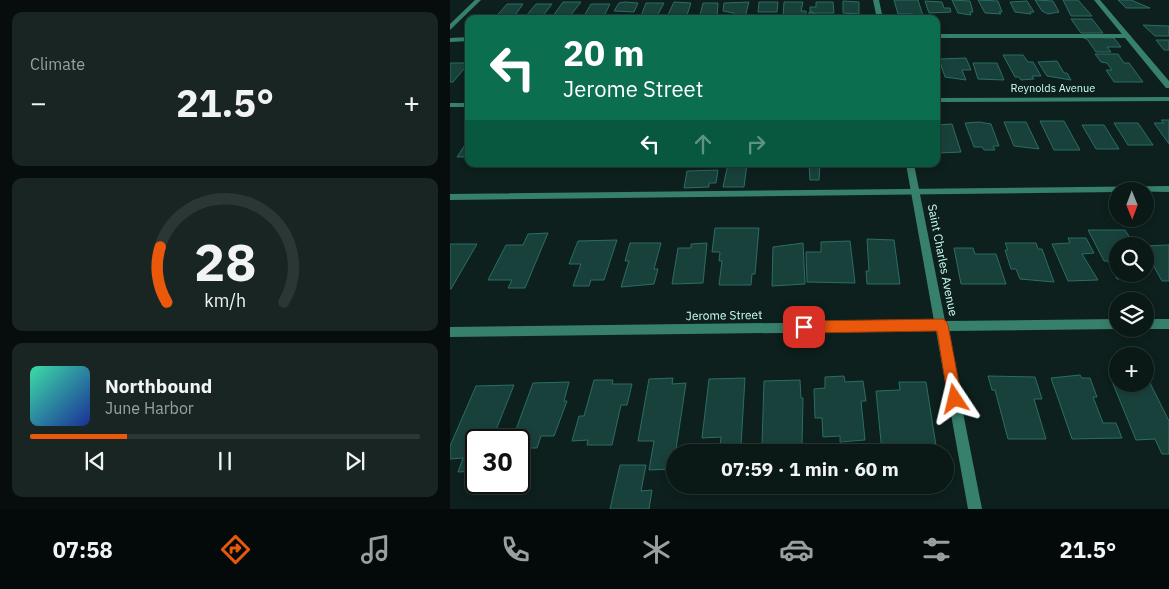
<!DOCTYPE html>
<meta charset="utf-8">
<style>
:root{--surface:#0a1816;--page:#182523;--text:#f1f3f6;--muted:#99a0a1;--line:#2a3735;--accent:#ea580c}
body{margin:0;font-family:"IBM Plex Sans",sans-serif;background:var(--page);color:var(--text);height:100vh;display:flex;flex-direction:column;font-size:19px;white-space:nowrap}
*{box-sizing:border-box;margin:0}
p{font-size:16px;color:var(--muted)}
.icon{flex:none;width:28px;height:28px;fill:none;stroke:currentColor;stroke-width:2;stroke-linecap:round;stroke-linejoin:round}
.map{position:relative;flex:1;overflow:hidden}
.sheet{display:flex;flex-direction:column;gap:12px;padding:12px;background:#060d0c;width:450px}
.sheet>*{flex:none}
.guide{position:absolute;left:15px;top:15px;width:475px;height:152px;border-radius:10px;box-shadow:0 2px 8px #0003,0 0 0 1px var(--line);background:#0b6e4f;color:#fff;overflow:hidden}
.needle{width:32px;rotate:179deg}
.tools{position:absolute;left:659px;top:182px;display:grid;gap:10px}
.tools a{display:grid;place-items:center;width:45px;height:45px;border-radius:50%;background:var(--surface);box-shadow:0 2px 8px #0003,0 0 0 1px var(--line);font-size:25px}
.speed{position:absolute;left:15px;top:429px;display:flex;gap:10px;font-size:25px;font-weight:700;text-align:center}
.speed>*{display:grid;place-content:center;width:65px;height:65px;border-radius:50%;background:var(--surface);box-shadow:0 2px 8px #0003,0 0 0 1px var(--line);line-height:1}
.speed .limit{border:2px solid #111;border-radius:8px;background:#fff;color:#111}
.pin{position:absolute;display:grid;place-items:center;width:42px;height:42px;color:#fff;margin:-21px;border-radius:10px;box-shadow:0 2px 8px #0006}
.me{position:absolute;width:55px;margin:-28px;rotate:350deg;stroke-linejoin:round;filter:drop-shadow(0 0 4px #0008)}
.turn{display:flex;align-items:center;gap:18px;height:105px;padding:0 15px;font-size:22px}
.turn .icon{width:65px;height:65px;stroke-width:2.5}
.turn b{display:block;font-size:35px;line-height:42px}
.lanes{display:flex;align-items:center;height:48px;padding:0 15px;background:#0003;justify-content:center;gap:25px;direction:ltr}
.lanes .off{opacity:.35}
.big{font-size:38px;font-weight:800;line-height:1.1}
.sheet .tile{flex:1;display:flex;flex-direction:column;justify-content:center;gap:8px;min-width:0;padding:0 18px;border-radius:10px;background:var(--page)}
.sheet .dial{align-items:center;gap:0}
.dial svg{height:130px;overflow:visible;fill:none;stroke:var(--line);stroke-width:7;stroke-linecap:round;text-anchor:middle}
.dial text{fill:var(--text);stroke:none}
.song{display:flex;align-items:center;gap:15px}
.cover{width:60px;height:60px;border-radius:8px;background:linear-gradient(135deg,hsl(160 70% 55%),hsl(230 70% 35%))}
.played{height:5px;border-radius:2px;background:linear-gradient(90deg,var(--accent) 25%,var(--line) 25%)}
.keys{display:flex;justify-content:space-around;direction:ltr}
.heat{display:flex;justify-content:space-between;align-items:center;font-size:28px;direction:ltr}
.trip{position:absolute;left:216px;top:444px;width:288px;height:50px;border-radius:25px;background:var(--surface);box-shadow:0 2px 8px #0003,0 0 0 1px var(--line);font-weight:800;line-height:50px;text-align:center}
.tab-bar{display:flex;height:80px;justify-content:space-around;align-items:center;background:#040a09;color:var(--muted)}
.tab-bar .icon{width:35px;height:35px}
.tab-bar .selected{color:var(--accent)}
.tab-bar b{font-size:22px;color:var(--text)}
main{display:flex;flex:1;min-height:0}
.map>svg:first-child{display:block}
.building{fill:#19413c;stroke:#2b6d65}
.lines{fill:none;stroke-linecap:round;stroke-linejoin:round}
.lane{fill:#37806b;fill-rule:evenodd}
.street{fill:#37806b;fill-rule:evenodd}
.route{fill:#ea580c;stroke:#983908}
.labels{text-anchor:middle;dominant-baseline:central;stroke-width:5;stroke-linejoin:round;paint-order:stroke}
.far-street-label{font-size:11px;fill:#ccfff4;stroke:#0d201d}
.street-label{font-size:12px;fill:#ccfff4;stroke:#0d201d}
</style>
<main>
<section class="sheet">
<div class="tile"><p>Climate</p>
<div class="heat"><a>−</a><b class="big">21.5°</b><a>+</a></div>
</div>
<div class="tile dial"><svg viewBox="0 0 100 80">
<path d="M14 69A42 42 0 1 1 86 69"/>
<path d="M14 69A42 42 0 0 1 10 35" stroke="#ea580c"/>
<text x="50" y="56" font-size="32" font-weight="700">28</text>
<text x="50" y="72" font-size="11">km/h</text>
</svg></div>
<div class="tile">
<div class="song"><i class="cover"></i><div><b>Northbound</b><p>June Harbor</p></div></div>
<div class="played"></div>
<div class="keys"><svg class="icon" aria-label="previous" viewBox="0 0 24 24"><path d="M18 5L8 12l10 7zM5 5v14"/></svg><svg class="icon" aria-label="pause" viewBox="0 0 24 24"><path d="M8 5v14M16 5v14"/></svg><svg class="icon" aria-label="next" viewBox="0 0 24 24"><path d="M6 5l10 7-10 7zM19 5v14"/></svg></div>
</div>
</section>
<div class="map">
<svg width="719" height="509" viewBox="0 0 719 509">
<rect width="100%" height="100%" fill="#0d201d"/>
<path class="building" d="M 444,0 L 468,0 L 474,19 L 464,19 L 463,14 L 448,14 Z
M 502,0 L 520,1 L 523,12 L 520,12 L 521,15 L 508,13 Z
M 528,0 L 548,1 L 552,12 L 549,12 L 551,14 L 535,13 Z
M 585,0 L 603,1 L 609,12 L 598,14 L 592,11 Z
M 613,0 L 628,0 L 642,16 L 621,16 Z
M 668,0 L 681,0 L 700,8 L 676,8 Z
M 393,1 L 409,2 L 409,14 L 393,13 Z
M 475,1 L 492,2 L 494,8 L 500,8 L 501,12 L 479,13 Z
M 577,1 L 584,12 L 580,12 L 581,14 L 565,12 L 560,2 Z
M 113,2 L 131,2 L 120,16 L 103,16 Z
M 175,2 L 188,3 L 184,12 L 164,11 L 169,3 Z
M 224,2 L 241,3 L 236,18 L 220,18 L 221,15 L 218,15 Z
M 299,2 L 295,17 L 283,17 L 284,13 L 273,11 L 274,3 Z
M 309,2 L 328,2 L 327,12 L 308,12 Z
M 334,2 L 353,2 L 351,11 L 356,11 L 356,18 L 333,18 Z
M 366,2 L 383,2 L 384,13 L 365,13 L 365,17 L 359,18 L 359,12 L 364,13 L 360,11 L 360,7 L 366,7 Z
M 196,3 L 214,3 L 207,16 L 191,16 Z
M 253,3 L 268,3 L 267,19 L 258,19 L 258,16 L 250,15 Z
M 57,4 L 73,4 L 63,18 L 44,19 Z
M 86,4 L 102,4 L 92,17 L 76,16 Z
M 141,4 L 160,4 L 153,18 L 132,19 Z
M 621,19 L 642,19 L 653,33 L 631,33 Z
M 693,25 L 719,26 L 719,36 L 705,36 Z
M 631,37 L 664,38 L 671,47 L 657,47 L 661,52 L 646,52 L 637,39 Z
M 706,40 L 719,40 L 719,50 L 714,50 Z
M 645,54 L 668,54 L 674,63 L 679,63 L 693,82 L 664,82 L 656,70 L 662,70 L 657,63 L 651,62 Z
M 553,55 L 573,55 L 578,62 L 583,62 L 591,76 L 582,76 L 584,79 L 571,80 L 569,77 L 565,77 Z
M 516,58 L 521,70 L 512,70 L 516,80 L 495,77 L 489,59 Z
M 607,61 L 614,73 L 617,73 L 621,80 L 597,76 L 588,62 Z
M 0,63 L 19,63 L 3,82 L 0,82 Z
M 523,63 L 547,63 L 554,80 L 528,79 Z
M 711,120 L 719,120 L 719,144 L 704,123 L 714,123 Z
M 590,121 L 614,121 L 630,150 L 604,150 Z
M 529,122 L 541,124 L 549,146 L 543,146 L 545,150 L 534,150 L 532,147 L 524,147 L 515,123 Z
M 554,122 L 576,122 L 589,149 L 564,146 Z
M 664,123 L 688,123 L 703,145 L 678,145 Z
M 502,124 L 511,152 L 488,153 L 486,125 Z
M 632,125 L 654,125 L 669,149 L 646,149 Z
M 19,139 L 19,157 L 7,157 Z
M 278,164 L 297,164 L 294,187 L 273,187 Z
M 359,164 L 370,164 L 369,180 L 360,180 Z
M 268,170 L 266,183 L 259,183 L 259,187 L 234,188 L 237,171 Z
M 265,228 L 309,228 L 305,274 L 302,274 L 301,285 L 269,285 L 272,261 L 269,261 L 270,252 L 262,252 Z
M 638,230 L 675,230 L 685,246 L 668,246 L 668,274 L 687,274 L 689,278 L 667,279 L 658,261 L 654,261 Z
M 98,233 L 75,288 L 58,288 L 62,280 L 38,280 L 56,245 L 73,245 L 78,234 Z
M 618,238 L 636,238 L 644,253 L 632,254 L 648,280 L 618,281 L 602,244 L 620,243 Z
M 417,239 L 444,240 L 450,284 L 417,284 L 416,271 L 419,271 Z
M 167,240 L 154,280 L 141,280 L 139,286 L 123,286 L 131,264 L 119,264 L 128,241 Z
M 400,241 L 405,283 L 357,282 L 356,252 L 371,252 L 371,242 Z
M 180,243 L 211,243 L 204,269 L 208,269 L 204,284 L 171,287 L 179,261 L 175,261 Z
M 257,243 L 253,283 L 222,284 L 228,248 L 241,248 L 241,244 Z
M 353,243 L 355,284 L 322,286 L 323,247 Z
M 555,243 L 586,243 L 588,249 L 592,249 L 604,282 L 570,279 L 566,269 L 561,269 L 555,250 L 558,250 Z
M 0,244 L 27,244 L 1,289 L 0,289 Z
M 719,245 L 719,281 L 712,281 L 695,251 L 695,246 L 692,246 Z
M 504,248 L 523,248 L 525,254 L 546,254 L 556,284 L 511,284 Z
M 695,373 L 719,421 L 719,454 L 712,454 L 705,439 L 686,440 L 659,374 L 668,374 L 668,384 L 695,384 Z
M 630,375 L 632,378 L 640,378 L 647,397 L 643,397 L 653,423 L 666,423 L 672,438 L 622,439 L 601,378 Z
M 394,376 L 395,382 L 413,381 L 416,401 L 411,401 L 415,440 L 390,442 L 390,436 L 373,437 L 372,418 L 365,418 L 364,389 L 375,388 L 375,377 Z
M 538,376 L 585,377 L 592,399 L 584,399 L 596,439 L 558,439 L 545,390 L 542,390 Z
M 223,378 L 222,384 L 236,383 L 223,469 L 199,470 L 204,441 L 188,441 L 199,379 Z
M 295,378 L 291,445 L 270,446 L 271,437 L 252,438 L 259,379 Z
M 144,380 L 163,380 L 162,384 L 182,384 L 177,405 L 171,405 L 162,445 L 137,445 L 138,440 L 122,441 L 129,416 L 134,416 Z
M 350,380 L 351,398 L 353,398 L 352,444 L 312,445 L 314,381 Z
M 119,382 L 114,401 L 117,401 L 104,436 L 91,436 L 87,448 L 69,448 L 72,435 L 64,435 L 83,383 Z
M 449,382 L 476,382 L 487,452 L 432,452 L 426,391 L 450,390 Z
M 64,385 L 42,440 L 26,440 L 26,471 L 8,472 L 13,458 L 0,459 L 0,446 L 26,386 Z
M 170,465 L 196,465 L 191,491 L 202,490 L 199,509 L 160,509 Z"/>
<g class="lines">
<path class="lane" d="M 486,34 L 678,34 L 681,36 L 678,38 L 486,38 Z
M 19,37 L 19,41 L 0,42 L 0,38 Z
M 719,186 L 719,192 L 668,191 L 668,192 L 0,200 L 0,194 Z"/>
<path class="street" d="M 25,0 L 31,0 L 0,30 L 0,24 Z
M 423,0 L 429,0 L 433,19 L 427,19 Z
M 644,0 L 650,0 L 719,81 L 719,88 L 716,88 Z
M 719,97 L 719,101 L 486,102 L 486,98 Z
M 0,103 L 19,103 L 19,107 L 0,107 Z
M 456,164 L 464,164 L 495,321 L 668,319 L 668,329 L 497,331 L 532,509 L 518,509 L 486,331 L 0,337 L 0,327 L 484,321 Z
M 695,319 L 719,319 L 719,329 L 694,329 Z"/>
</g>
<path class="route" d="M 492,319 L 496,321 L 498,325 L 512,399 L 510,404 L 505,406 L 500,404 L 498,399 L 487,331 L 354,333 L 350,332 L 348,327 L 350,323 L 354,321 Z"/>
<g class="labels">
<g class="far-street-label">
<text x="603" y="88">Reynolds Avenue</text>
</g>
<g class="street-label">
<text transform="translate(493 260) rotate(79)">Saint Charles Avenue</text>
<text transform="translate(274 315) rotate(-1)">Jerome Street</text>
</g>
</g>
</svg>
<div class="tools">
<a><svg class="needle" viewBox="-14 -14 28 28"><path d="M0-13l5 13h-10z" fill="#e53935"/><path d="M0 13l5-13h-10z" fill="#99a0a1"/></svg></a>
<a><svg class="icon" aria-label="search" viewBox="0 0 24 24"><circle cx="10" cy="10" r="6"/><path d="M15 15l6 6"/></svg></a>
<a><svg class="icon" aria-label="layers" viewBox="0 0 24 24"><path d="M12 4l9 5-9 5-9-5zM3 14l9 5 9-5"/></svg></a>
<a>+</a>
</div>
<div class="speed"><div class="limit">30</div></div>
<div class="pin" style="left:354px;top:327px;background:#d93025"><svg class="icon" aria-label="arrive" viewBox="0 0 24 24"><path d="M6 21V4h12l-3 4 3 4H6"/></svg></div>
<svg class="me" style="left:505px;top:399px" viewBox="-20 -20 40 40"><path d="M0-17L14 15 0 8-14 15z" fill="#ea580c" stroke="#fff" stroke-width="4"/></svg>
<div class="trip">07:59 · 1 min · 60 m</div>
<div class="guide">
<div class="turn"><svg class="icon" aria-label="left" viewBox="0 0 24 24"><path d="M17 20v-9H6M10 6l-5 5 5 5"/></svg><div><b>20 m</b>Jerome Street</div></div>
<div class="lanes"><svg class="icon" aria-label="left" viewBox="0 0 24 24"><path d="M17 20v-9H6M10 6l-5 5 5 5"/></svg><svg class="icon off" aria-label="ahead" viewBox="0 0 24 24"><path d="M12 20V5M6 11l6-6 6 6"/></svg><svg class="icon off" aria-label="right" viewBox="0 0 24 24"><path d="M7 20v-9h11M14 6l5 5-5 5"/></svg></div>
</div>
</div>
</main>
<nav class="tab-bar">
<b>07:58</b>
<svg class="icon selected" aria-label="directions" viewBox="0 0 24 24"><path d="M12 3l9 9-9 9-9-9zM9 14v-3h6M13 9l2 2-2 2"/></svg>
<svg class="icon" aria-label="music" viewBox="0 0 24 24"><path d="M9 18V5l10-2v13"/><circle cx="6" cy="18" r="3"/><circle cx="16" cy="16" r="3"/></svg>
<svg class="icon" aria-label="phone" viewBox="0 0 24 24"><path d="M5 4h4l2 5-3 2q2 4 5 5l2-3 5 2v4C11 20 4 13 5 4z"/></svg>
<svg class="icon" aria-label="climate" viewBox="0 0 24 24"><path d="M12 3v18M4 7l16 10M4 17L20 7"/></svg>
<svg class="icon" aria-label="car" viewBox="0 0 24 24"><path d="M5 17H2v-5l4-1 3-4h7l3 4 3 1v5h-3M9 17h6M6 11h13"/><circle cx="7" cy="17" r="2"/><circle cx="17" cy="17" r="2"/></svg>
<svg class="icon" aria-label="filters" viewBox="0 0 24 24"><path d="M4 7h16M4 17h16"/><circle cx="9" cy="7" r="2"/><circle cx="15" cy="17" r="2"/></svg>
<b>21.5°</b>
</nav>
